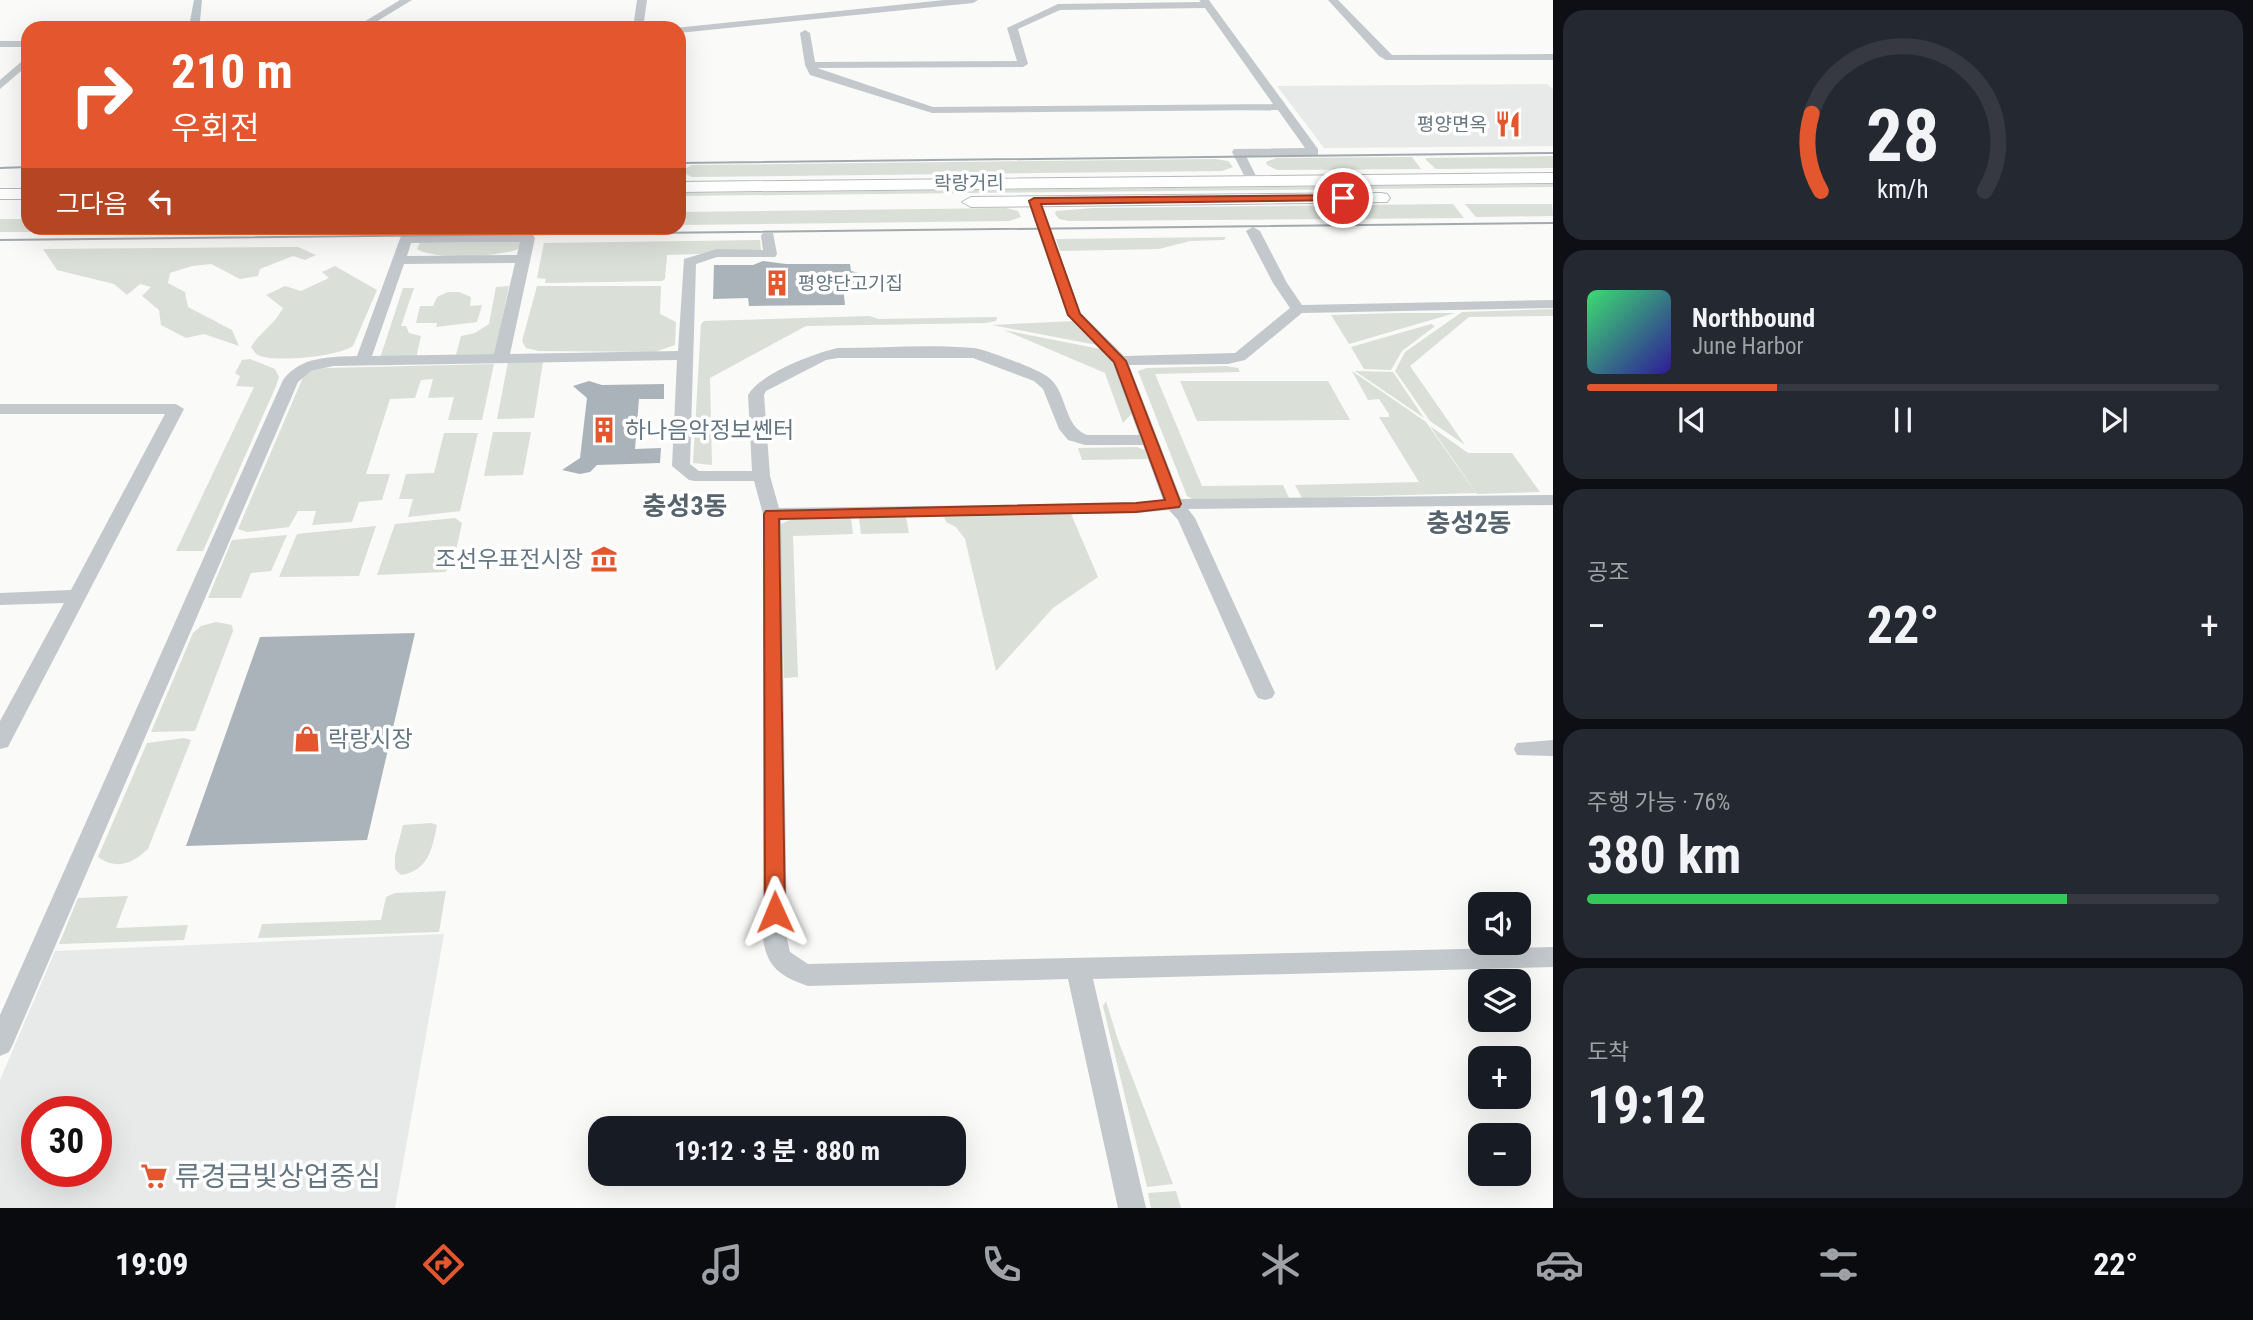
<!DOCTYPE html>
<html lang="ko">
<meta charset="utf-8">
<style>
:root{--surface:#171b24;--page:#242831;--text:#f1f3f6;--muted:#9ea1a6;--line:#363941;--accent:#e4572e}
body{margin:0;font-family:"Roboto Condensed","Noto Sans KR",sans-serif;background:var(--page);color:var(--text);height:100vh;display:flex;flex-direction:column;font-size:26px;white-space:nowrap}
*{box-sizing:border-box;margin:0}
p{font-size:23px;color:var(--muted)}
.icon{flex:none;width:38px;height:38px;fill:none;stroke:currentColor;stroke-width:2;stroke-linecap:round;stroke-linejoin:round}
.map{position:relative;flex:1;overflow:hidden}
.side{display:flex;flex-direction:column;gap:10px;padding:10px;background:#0d0f14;width:700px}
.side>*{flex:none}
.hud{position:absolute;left:21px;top:21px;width:665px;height:214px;border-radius:21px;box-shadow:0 7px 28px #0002;background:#e4572e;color:#fff;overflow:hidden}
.fabs{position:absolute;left:1468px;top:892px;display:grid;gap:14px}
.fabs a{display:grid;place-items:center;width:63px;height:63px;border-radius:14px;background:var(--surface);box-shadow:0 7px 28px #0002;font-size:35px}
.speed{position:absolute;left:21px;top:1096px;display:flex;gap:14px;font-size:35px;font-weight:700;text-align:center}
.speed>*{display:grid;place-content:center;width:91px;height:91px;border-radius:50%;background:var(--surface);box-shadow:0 7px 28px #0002;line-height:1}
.speed .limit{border:10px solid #d22;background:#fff;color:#111}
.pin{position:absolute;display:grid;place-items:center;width:60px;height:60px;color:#fff;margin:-30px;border:4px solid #fff;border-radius:50%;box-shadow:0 2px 7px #0007}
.me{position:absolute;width:77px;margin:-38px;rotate:359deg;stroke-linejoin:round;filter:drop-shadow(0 0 5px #0008)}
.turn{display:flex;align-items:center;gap:24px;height:147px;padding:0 35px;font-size:32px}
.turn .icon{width:91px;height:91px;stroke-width:2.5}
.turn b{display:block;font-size:49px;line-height:60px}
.then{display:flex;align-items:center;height:66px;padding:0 35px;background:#0003;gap:14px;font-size:26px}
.big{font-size:52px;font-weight:700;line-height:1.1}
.side .card{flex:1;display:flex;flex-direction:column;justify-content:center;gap:10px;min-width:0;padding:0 24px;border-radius:21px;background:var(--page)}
.side .dial{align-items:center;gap:0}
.dial svg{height:182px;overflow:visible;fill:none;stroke:var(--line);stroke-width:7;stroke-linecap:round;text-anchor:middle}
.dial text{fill:var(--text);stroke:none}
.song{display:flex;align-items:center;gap:21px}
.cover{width:84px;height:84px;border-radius:10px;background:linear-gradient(135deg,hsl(140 70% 55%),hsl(250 70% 35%))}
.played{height:7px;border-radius:4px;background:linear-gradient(90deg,var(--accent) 30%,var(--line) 30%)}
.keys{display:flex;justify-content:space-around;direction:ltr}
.heat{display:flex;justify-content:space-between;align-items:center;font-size:38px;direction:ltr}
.charge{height:10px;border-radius:5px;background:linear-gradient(90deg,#34c759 76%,var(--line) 0)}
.trip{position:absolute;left:588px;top:1116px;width:378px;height:70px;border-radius:21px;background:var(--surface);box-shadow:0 7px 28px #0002;font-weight:700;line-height:70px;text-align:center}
.tabs{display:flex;height:112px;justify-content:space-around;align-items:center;background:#090b0e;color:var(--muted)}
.tabs .icon{width:49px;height:49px}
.tabs .current{color:var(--accent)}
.tabs b{font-size:32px;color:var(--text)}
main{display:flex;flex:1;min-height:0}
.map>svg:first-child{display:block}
.built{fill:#e8e9e9;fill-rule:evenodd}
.green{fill:#dadfd7}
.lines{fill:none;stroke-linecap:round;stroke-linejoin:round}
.canal{fill:#bbc7cb;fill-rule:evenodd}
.building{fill:#aab3b9}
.major-casing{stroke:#b5babe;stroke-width:2}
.minor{fill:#c3c8cc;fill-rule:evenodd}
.major{fill:#fff;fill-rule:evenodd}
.tram{stroke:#a2aab0;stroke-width:2}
.route{fill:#e4572e;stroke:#94391e;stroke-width:2}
.labels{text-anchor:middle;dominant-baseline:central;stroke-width:7;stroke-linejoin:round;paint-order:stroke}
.far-poi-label{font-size:19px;fill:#657683;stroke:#fff;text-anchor:end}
.far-street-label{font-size:19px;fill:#657683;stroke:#fff}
.poi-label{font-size:23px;fill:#657683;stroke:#fff;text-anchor:start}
.quarter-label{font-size:26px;font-weight:bold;fill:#57646e;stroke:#fff}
.near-poi-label{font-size:28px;fill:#657683;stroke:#fff;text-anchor:start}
</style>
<main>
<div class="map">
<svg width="1553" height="1208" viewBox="0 0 1553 1208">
<rect width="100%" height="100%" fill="#fafaf8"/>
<path class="built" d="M 1547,84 L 1553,89 L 1553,146 L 1324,148 L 1277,86 Z
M 444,934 L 395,1208 L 0,1208 L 0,1080 L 55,951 ZM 37,1111 L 96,1111 L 96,1171 L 37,1171 Z"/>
<path class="green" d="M 1553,156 L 1553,168 L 1436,169 L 1426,160 L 1426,158 Z
M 1412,157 L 1421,169 L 1277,170 L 1267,165 L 1266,162 L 1276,158 Z
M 1215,159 L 1228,161 L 1233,167 L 1222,171 L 692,177 L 680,171 L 692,165 Z
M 1553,184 L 1553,187 L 679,196 L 679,193 Z
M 1453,204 L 1464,218 L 1069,221 L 1059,219 L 1055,214 L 1056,211 L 1094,208 Z
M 1465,204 L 1552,204 L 1553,216 L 1476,217 Z
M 1006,208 L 1018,211 L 1021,217 L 1009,221 L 679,225 L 679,212 Z
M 0,219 L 28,219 L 28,228 L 79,228 L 65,232 L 0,232 Z
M 118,228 L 482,228 L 125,231 Z
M 1226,237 L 1224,240 L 1190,241 L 1159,249 L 1060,251 L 1056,239 Z
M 760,240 L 761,252 L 667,255 L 665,279 L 662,281 L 545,283 L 546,279 L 537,278 L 544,243 Z
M 521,242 L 518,249 C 501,257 432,260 417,249 L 420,243 Z
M 298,247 L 316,255 L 305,260 L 293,256 L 260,269 L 258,276 L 240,279 L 211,264 L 192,266 L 170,273 L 168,283 L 185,292 L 188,307 L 232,330 L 239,346 L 204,334 L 186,338 L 161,325 L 159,310 L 142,296 L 151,287 L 140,284 L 127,295 L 114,284 L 57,270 L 43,249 Z
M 335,266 L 377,290 L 353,346 C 335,357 284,361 264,357 C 257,356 254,352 251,347 C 260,332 275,324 283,308 L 266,295 L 285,286 L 301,291 L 329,278 L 322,272 Z
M 509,286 L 495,354 L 456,355 L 461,336 L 475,333 L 489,324 L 496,287 Z
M 537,286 L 661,286 L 660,314 L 676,322 L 675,345 L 655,352 L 539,351 L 526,348 L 522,341 Z
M 403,288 L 414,288 L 401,326 L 406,326 L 409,333 L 421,336 L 416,358 L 380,358 Z
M 448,292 L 459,292 L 471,297 L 470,306 L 482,305 L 477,322 L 436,327 L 437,323 L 416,323 L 420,306 L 433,306 L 437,297 Z
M 1553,309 L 1553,316 L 1469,317 L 1410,366 L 1465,445 L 1430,421 L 1395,371 L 1405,352 L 1462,312 Z
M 1400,313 L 1455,313 L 1349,344 L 1331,315 Z
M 869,316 L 879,319 L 997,317 L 996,321 L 986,323 L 806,326 L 710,378 L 712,465 L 693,463 L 701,324 L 704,321 Z
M 1075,321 L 1097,345 L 992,325 Z
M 1431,324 L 1435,326 L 1402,351 L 1391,370 L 1364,369 L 1351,347 Z
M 1004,330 L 1100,349 L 1113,362 L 1132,413 L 1123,423 L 1105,373 Z
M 250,359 L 275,369 L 279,377 L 276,386 L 203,551 L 176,551 L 254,387 L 236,386 L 240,376 L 235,373 L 242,360 Z
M 508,362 L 543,362 L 534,418 L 497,419 Z
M 494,364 L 482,420 L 448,420 L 454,397 L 428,398 L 433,379 L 421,380 L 415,398 L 390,399 L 366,474 L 390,474 L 382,500 L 359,502 L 352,522 L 312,525 L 316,511 L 298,511 L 289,527 L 247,532 L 238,529 L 304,375 L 310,371 L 326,368 Z
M 1226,366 L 1238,368 L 1240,372 L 1155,374 L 1202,486 L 1283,485 L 1289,498 L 1192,499 L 1187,496 L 1138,371 L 1147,368 Z
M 1352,371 L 1426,422 L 1476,493 L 1302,498 L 1295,485 L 1419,482 L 1379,417 L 1389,417 L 1389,414 L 1379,399 L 1368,400 Z
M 1355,371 L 1393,372 L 1424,418 Z
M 1180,381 L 1328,381 L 1350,420 L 1197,421 Z
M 1430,426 L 1468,453 L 1512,453 L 1540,492 L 1477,494 Z
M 493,432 L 531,432 L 523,475 L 484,476 Z
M 444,433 L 478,433 L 460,511 L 408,517 L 413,499 L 399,499 L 406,474 L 434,473 Z
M 1137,447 L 1145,450 L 1148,459 L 1082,460 L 1078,448 Z
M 1071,514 L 1098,577 L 1053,608 L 996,671 L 965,539 L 956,527 L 946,522 L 944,517 Z
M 906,517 L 909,533 L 861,534 L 859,518 Z
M 455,518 L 462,523 L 453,565 L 445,572 L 377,575 L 395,524 Z
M 851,518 L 853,534 L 793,536 L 798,677 L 784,678 L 779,525 L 792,519 Z
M 376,526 L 359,576 L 279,577 L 297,534 Z
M 287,535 L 271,571 L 251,573 L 241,598 L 208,598 L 232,540 Z
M 216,622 L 232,625 L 233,631 L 195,731 L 151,732 L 193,633 L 201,626 Z
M 184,738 L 191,740 L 148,849 C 132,864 117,870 98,857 L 147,743 Z
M 431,823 L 437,825 C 432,849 429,870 401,875 L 395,869 L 395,856 L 403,825 Z
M 446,891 L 439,932 L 258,938 L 262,924 L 381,920 L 386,897 L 395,893 Z
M 128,896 L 116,928 L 188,925 L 184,940 L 59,944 L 78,898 Z
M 1106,1001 L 1118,1040 L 1173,1184 L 1147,1187 L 1103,1006 Z
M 1176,1191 L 1181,1208 L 1151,1208 L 1148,1193 Z"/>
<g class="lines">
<path class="canal" d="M 194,0 L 202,0 L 200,21 L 202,28 L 192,28 L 190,21 Z"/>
</g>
<path class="building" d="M 763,261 L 786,264 L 850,264 L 851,271 L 877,277 L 843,286 L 845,305 L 749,306 L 748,298 L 713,299 L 714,265 L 753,265 Z
M 589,381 L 602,385 L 664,384 L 664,399 L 639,399 L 635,449 L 661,448 L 660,463 L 597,465 L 590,472 L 580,474 L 562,470 L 580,458 L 587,398 L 573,386 Z
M 415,633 L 367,840 L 186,846 L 260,637 Z"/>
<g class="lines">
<g class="major-casing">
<path id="major" d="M 1553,173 L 1553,183 L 679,192 L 679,182 Z
M 0,189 L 28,189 L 28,199 L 0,199 Z
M 1381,193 L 1387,194 L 1390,198 L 1387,202 L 971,207 L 962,202 L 971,197 Z"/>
</g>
<path class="minor" d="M 400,0 L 412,0 L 366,28 L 354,28 Z
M 637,0 L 647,0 L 643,28 L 633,28 Z
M 944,0 L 978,0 L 973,3 L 679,33 L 679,28 L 675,28 Z
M 1199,0 L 1209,0 L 1211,3 L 1318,149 L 1318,155 L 1246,156 L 1258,180 L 1256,183 L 1248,183 L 1232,152 L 1234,149 L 1305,148 L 1278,110 L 932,113 L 810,75 L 805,65 L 800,33 L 805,30 L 810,33 L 815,62 L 1017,61 L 1007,28 L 1058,4 L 1201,2 ZM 1205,8 L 1273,104 L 933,107 L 817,68 L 1023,67 L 1028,64 L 1018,29 L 1060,10 Z
M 1328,0 L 1338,0 L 1392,55 L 1553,54 L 1553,60 L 1386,60 L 1379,56 Z
M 0,41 L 28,41 L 28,47 L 0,47 Z
M 28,56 L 28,65 L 0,89 L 0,80 Z
M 1034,197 L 1040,201 L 1081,313 L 1124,356 L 1235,353 L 1290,308 L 1273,283 L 1246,231 L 1253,227 L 1260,231 L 1287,283 L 1302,305 L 1553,300 L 1553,308 L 1302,313 L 1245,360 L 1228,364 L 1129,365 L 1181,499 L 1553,495 L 1553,505 L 1188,509 L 1195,518 L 1275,693 L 1272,698 L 1265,700 L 1258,698 L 1255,693 L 1178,520 L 1169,510 L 1136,513 L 781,519 L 787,939 L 790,952 L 808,964 L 1553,947 L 1553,967 L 1093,979 L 1146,1208 L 1118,1208 L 1068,979 L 808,986 C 782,977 767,968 763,939 L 763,514 L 754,481 L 695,481 L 689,480 L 672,466 L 677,360 L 333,366 L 311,371 L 298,382 L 13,1044 L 9,1052 L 0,1056 L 0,1015 L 283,380 C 301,356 330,357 357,356 L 401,236 L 533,235 L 535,238 L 510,354 L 678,351 L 684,259 L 717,249 L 763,250 L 761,236 L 763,233 L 773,233 L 777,254 L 775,257 L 717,257 L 696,264 L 690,464 L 699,471 L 752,471 L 748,395 C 760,374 814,353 838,348 C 883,348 930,344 974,348 C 987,350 1034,368 1045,375 C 1068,388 1062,426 1087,435 L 1139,435 L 1113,363 L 1067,315 L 1028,201 ZM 520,242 L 517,255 L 407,256 L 411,243 ZM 515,263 L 494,354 L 372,356 L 404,264 ZM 838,358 L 973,358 L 1034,381 L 1043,389 L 1059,429 L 1068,440 L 1085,445 L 1143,445 L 1163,500 L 1136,503 L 779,508 L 770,476 L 764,395 L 766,391 L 826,360 Z
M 0,404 L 176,404 L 184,409 L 11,741 L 8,747 L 0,749 L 0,721 L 64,603 L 0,605 L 0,593 L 71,590 L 165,414 L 0,414 Z
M 1553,740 L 1553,756 L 1517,755 L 1514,749 L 1517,743 Z"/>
<use href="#major" class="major"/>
<path class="tram" d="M 679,163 L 1553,153
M 0,168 L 28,167
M 0,240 L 1553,223"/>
</g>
<path class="route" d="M 1343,195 L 1349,198 L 1347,200 L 1041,204 L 1080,314 L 1126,361 L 1181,504 L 1179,507 L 1136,512 L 779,519 L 785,912 L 782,918 L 775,920 L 768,918 L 765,912 L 764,514 L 766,511 L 1136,503 L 1165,500 L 1114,362 L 1068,315 L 1029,201 L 1034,198 Z"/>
<defs>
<g id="restaurant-bare" transform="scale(2.1)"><path d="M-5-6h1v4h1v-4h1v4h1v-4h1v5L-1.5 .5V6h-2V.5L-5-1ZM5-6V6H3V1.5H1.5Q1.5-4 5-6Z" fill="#e4572e" stroke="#fff" stroke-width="2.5" paint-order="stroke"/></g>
<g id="building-bare" transform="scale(2.1)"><path d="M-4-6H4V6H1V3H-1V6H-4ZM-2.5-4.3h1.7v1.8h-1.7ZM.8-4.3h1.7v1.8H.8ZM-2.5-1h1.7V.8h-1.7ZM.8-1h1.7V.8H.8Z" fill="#e4572e" stroke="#fff" stroke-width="2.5" paint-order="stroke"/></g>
<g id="museum-bare" transform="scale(2.1)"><path d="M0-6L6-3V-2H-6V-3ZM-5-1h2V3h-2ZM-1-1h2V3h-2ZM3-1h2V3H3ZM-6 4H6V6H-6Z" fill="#e4572e" stroke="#fff" stroke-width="2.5" paint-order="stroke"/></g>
<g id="shop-bare" transform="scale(2.1)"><path d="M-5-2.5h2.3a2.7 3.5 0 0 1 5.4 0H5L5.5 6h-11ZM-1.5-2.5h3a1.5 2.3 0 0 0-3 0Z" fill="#e4572e" stroke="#fff" stroke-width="2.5" paint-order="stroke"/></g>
<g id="supermarket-bare" transform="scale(2.1)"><path d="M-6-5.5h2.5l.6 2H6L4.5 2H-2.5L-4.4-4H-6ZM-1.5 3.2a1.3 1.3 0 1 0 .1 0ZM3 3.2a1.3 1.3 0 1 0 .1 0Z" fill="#e4572e" stroke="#fff" stroke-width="2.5" paint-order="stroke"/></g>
</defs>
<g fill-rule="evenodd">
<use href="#restaurant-bare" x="1508" y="124"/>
<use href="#building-bare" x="777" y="283"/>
<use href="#building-bare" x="604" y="430"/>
<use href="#museum-bare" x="604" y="559"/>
<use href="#shop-bare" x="307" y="739"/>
<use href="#supermarket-bare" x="154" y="1176"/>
</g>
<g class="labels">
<g class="far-poi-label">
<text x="1487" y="124">평양면옥</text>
<text x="798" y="283" text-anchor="start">평양단고기집</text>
</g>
<g class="far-street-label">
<text transform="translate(969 183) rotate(-1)">락랑거리</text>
</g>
<g class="poi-label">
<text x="625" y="430">하나음악정보쎈터</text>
<text x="583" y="559" text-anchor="end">조선우표전시장</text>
<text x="328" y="739">락랑시장</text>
</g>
<g class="quarter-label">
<text x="685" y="506">충성3동</text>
<text x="1469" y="523">충성2동</text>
</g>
<g class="near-poi-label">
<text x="175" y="1176">류경금빛상업중심</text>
</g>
</g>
</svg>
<div class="fabs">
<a><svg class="icon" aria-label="sound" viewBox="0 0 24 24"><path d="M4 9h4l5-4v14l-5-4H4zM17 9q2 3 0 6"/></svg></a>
<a><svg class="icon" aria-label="layers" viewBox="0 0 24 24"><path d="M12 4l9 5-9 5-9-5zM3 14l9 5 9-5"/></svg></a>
<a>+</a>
<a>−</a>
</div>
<div class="speed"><div class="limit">30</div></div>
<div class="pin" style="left:1343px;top:198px;background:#d93025"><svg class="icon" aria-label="arrive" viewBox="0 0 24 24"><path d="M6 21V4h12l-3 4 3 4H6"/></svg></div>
<svg class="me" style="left:775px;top:912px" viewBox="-20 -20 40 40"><path d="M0-17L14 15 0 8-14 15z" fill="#e4572e" stroke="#fff" stroke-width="4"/></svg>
<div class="trip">19:12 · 3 분 · 880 m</div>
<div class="hud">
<div class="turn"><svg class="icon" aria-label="right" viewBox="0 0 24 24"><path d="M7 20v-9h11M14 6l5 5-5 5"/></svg><div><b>210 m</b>우회전</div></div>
<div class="then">그다음<svg class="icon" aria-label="left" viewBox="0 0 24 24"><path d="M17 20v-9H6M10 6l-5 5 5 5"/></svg></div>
</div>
</div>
<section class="side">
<div class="card dial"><svg viewBox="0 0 100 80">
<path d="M14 69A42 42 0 1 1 86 69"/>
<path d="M14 69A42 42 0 0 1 10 35" stroke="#e4572e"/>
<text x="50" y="56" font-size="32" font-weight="700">28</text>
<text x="50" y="72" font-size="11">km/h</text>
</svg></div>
<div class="card">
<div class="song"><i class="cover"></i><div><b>Northbound</b><p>June Harbor</p></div></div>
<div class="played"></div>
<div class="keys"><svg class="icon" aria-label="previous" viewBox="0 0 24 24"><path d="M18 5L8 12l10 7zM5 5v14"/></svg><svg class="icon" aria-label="pause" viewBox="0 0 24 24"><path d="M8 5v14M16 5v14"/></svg><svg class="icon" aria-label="next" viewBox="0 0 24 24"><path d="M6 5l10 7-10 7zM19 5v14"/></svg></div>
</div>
<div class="card"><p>공조</p>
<div class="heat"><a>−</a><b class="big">22°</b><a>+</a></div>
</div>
<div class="card"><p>주행 가능 · 76%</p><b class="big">380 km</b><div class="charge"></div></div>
<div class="card"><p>도착</p><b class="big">19:12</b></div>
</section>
</main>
<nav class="tabs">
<b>19:09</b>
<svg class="icon current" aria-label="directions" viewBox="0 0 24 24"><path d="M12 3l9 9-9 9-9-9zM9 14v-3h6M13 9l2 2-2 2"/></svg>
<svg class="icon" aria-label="music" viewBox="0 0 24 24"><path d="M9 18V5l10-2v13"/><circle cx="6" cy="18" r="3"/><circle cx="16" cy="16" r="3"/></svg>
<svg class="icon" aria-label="phone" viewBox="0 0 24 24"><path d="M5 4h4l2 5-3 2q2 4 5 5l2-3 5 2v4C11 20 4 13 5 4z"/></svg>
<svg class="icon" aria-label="climate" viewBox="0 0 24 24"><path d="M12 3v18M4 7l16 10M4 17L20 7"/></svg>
<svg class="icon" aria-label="car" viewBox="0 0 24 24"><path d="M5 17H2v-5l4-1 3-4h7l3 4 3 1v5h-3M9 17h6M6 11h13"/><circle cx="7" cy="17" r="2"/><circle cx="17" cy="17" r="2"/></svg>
<svg class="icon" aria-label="filters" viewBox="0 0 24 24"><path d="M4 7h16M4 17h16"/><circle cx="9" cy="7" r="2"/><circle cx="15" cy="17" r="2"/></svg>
<b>22°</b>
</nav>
